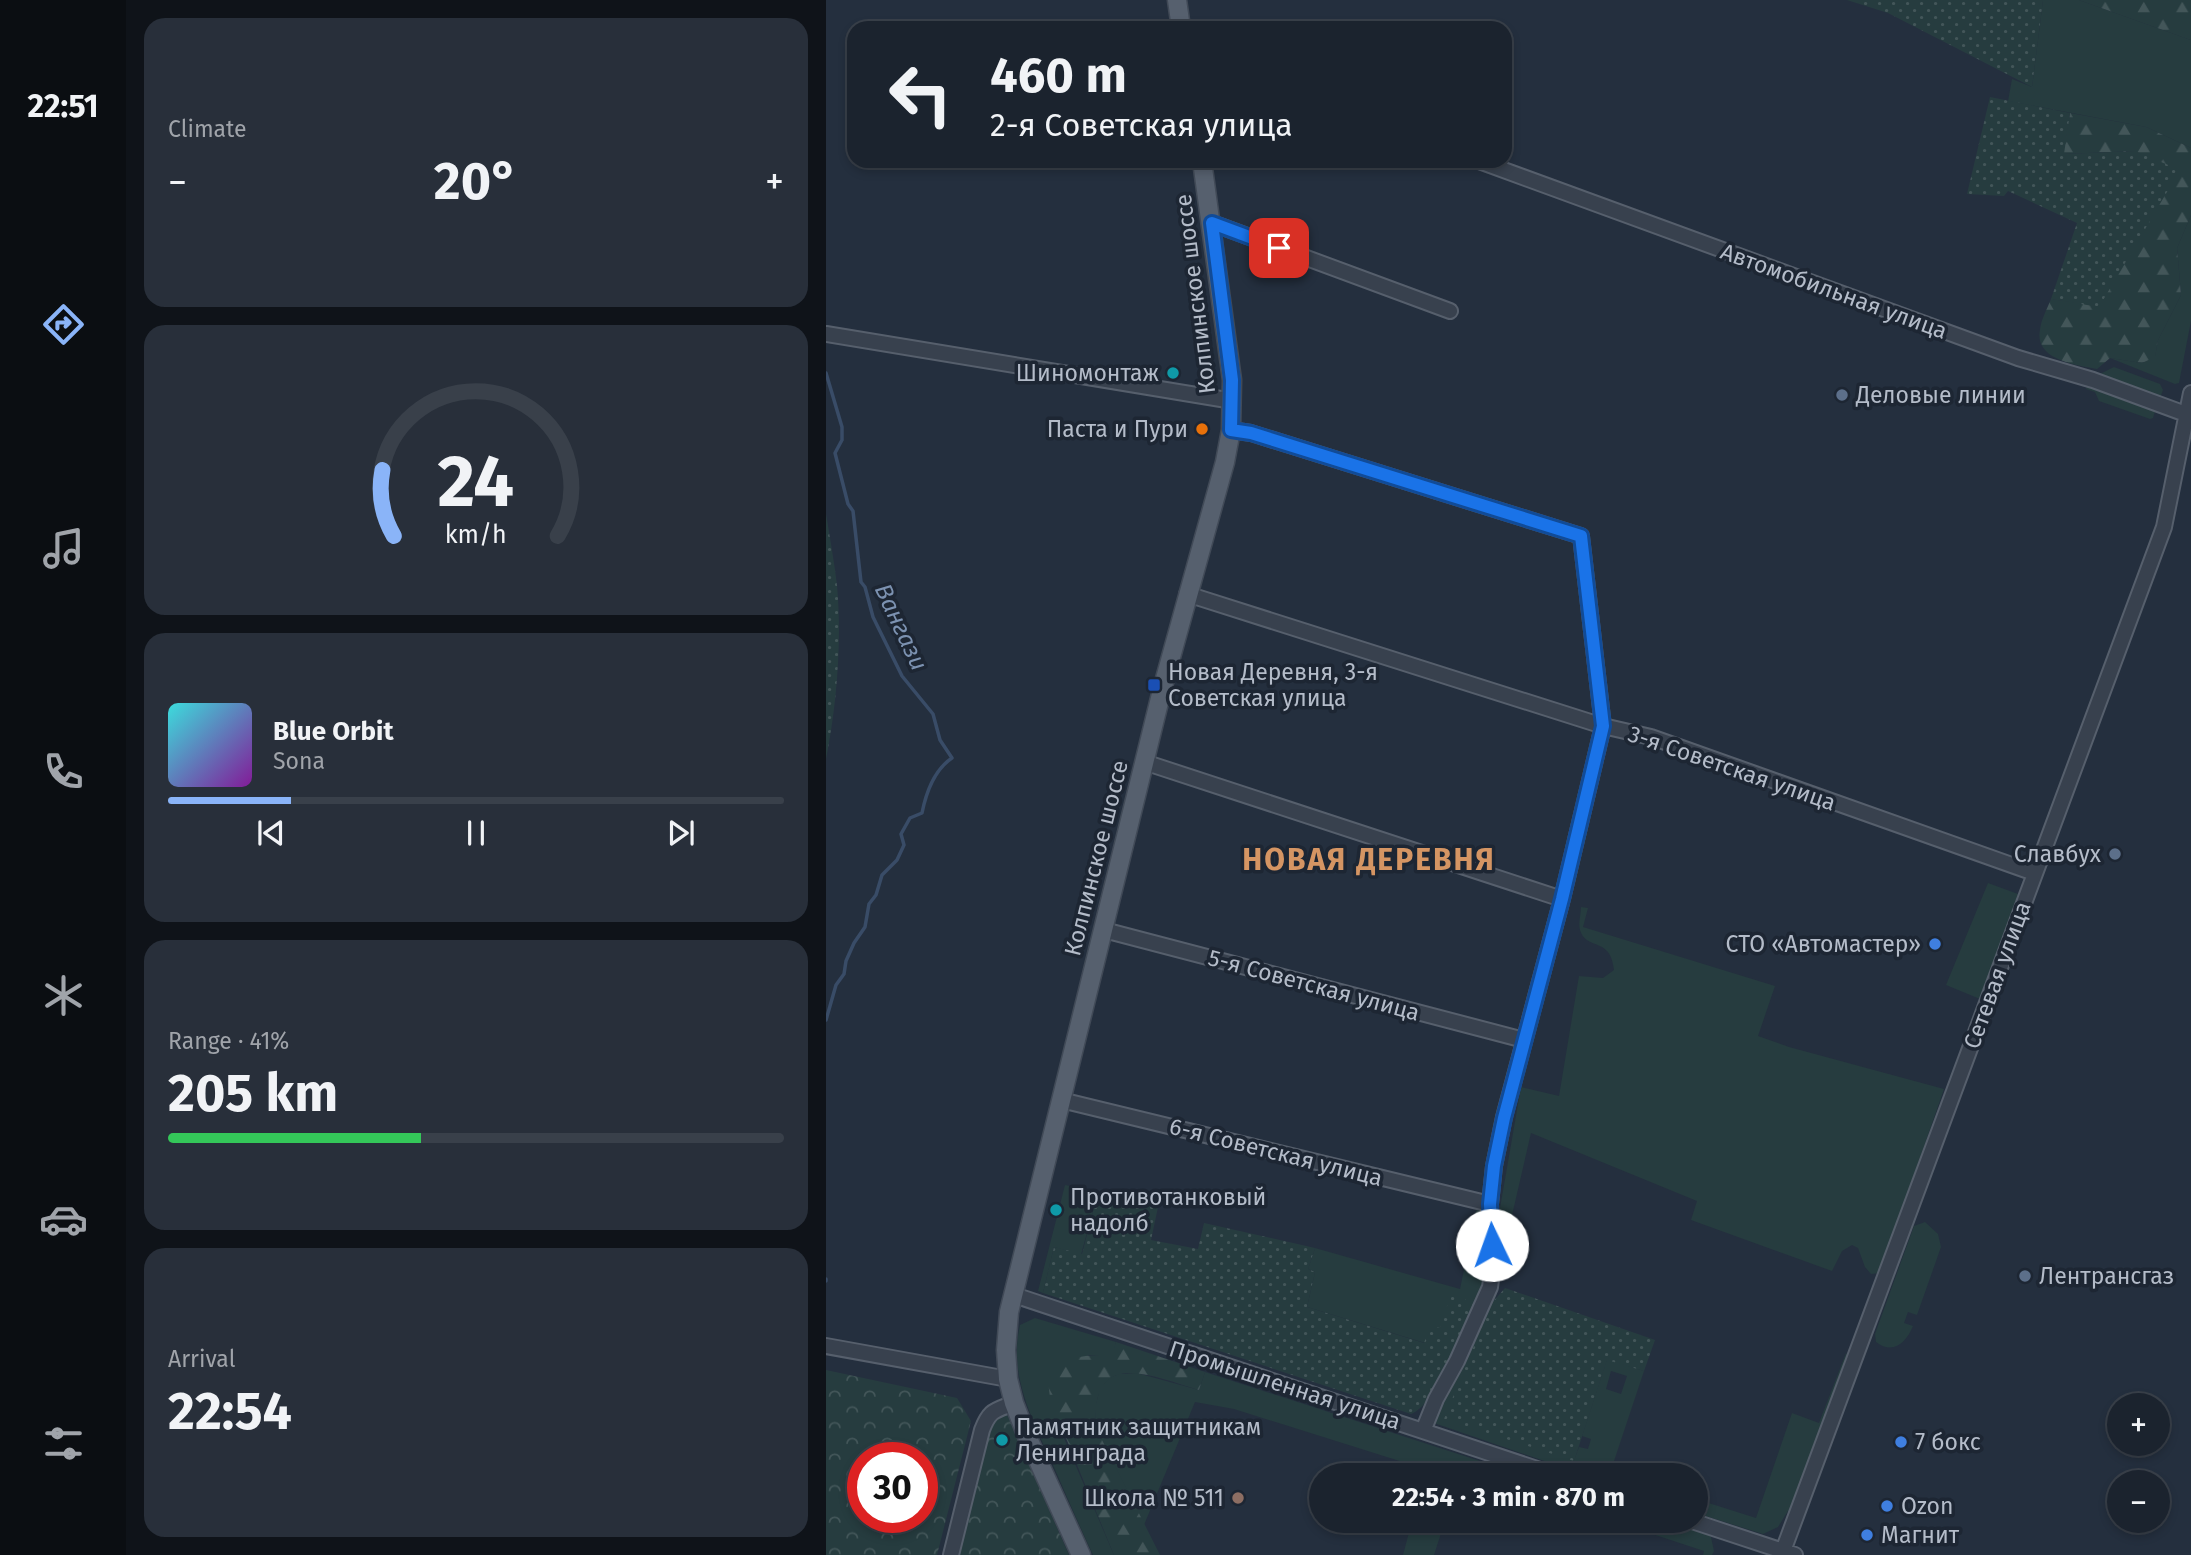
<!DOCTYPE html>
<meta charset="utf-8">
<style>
:root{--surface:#1b232e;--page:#282f3a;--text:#f1f3f6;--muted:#a0a4aa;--line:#39404a;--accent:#8ab4f8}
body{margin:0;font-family:"Fira Sans",sans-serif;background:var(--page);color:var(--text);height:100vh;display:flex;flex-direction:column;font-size:26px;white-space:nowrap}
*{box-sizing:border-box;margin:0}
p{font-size:23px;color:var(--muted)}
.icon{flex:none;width:38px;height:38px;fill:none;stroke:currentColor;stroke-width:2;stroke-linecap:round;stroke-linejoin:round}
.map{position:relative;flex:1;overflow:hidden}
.details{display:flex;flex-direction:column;gap:18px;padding:18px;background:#0f1319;width:700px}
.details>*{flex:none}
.top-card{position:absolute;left:21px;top:21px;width:665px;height:147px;border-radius:21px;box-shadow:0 4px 10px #0003,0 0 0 2px var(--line);background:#1b232e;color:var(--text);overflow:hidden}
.controls{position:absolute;left:1281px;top:1393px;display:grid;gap:14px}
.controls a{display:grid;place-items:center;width:63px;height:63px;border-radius:50%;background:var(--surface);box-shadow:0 4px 10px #0003,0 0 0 2px var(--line);font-size:35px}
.speed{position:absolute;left:21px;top:1442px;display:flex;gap:14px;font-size:35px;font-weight:700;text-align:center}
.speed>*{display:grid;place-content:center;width:91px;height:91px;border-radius:50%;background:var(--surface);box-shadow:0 4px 10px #0003,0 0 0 2px var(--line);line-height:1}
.speed .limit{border:10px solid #d22;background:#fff;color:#111}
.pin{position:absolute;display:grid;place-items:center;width:60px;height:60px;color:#fff;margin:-30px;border-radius:14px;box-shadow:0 4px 10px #0006}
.me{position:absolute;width:77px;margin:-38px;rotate:357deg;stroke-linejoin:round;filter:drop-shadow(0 0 5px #0008)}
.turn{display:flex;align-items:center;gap:24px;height:147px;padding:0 28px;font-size:32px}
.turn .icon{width:91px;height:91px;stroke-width:2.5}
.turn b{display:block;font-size:49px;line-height:60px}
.big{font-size:52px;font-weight:700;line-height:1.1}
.details .card{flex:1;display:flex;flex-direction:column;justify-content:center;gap:10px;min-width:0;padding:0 24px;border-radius:21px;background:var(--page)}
.details .dial{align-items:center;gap:0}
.dial svg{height:182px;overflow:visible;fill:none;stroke:var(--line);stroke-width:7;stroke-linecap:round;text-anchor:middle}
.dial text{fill:var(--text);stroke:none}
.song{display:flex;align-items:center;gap:21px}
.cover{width:84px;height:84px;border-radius:10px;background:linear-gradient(135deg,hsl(180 70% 55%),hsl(290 70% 35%))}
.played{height:7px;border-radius:4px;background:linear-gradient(90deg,var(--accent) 20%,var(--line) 20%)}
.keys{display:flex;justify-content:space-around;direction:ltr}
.heat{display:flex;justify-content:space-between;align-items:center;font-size:38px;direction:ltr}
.charge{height:10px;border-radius:5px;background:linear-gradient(90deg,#34c759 41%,var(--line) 0)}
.trip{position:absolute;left:483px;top:1463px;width:399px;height:70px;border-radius:35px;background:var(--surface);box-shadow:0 4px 10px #0003,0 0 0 2px var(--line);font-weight:700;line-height:70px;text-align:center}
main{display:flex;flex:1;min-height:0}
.dock{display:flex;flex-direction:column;width:126px;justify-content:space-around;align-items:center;background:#0b0e12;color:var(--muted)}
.dock .icon{width:49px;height:49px}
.dock .active{color:var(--accent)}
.dock b{font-size:32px;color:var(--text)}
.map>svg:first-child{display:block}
.grass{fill:#263c3f;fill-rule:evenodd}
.forest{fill:url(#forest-firs)}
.park{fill:url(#park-crowns);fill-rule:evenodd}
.garden{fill:url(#garden-dots)}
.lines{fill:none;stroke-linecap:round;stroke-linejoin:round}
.stream{stroke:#394c67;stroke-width:3.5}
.minor-casing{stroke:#565f6c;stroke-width:18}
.major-casing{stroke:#414a57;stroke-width:21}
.minor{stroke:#38414e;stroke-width:14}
.major{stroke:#56606e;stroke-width:18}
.route-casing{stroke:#114b97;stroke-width:18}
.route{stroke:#1a73e8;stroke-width:12}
.culture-dot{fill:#0f9aa8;stroke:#1d2633;stroke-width:2.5}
.service-dot{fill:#5c6f8a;stroke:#1d2633;stroke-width:2.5}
.food-dot{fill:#e8710a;stroke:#1d2633;stroke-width:2.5}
.transit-dot{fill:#1a4fb4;stroke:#1d2633;stroke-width:2.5}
.shop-dot{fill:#3f7fe0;stroke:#1d2633;stroke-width:2.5}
.education-dot{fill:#8d6e63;stroke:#1d2633;stroke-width:2.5}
.labels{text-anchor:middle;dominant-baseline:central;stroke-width:7;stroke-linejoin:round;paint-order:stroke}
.street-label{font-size:23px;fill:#b4bcc9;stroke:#1d2633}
.poi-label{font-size:23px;fill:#b4bcc9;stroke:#1d2633;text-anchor:start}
.water-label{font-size:24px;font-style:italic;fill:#7c92b1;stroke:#1d2633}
.district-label{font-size:30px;font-weight:bold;letter-spacing:2px;fill:#d59563;stroke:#1d2633}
</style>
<main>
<nav class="dock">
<b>22:51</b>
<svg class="icon active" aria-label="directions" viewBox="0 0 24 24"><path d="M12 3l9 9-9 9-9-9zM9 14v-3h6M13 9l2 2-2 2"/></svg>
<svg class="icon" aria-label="music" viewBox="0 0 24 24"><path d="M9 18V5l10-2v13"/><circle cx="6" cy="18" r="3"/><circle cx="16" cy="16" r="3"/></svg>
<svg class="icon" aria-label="phone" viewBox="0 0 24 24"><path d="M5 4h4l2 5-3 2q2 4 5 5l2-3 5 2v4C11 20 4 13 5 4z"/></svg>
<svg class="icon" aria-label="climate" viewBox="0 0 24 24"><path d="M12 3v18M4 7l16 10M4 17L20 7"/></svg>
<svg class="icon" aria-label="car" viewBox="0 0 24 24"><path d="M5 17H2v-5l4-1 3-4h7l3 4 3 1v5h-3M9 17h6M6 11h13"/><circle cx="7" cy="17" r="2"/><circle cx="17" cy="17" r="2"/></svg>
<svg class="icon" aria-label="filters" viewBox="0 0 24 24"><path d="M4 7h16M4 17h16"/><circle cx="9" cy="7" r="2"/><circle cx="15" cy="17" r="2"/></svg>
</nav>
<section class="details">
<div class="card"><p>Climate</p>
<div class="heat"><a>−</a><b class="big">20°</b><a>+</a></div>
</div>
<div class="card dial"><svg viewBox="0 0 100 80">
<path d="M14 69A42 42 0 1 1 86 69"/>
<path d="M14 69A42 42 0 0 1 9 40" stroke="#8ab4f8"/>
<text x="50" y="56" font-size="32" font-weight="700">24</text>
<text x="50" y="72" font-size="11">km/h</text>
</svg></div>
<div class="card">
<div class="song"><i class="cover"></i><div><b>Blue Orbit</b><p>Sona</p></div></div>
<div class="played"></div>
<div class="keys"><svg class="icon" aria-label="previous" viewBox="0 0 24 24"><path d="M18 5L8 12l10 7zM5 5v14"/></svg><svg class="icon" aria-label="pause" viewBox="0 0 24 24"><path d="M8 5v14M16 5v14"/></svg><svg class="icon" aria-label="next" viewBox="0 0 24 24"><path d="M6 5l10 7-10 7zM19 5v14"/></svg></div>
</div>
<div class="card"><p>Range · 41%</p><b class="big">205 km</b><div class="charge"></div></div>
<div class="card"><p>Arrival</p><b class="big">22:54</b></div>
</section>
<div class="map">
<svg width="1365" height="1555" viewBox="0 0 1365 1555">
<defs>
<pattern id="forest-firs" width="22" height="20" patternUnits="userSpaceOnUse" patternTransform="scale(1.75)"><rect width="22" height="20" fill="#263c3f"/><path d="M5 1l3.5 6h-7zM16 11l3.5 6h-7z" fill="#435659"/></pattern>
<pattern id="park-crowns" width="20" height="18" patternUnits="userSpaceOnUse" patternTransform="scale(1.75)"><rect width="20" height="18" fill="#263c3f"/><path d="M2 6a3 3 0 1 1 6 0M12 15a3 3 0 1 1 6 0" fill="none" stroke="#435659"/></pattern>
<pattern id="garden-dots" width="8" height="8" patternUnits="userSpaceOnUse" patternTransform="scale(1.75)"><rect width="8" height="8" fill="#263c3f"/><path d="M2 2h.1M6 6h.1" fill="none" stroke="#435659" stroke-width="1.8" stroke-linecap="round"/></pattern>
</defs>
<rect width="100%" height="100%" fill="#242f3e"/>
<path class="grass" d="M 1217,0 L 1253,0 L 1365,40 L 1365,148 L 1320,127 L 1182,101 L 1186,79 L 1206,87 Z
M 1365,215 L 1365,321 L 1353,383 L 1349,384 L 1284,358 L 1316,363 L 1329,356 L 1332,340 L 1355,295 L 1351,248 Z
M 1288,367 L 1334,384 L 1337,390 L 1334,398 L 1272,375 Z
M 1261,386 L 1274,388 L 1330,408 L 1327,418 L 1324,419 L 1273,401 L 1269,392 L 1260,389 Z
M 1162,883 L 1192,894 L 1154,999 L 1120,985 Z
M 755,907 L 762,908 L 757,927 L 949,986 L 932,1036 L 963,1047 L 1118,1089 L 1054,1273 L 1045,1274 L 1039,1267 L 1032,1248 L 1026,1245 L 1016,1251 L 1006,1271 L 865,1220 L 871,1201 L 705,1133 L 672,1276 L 674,1208 L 695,1087 L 733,1096 L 753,976 L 777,978 L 788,970 C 785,936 760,951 754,930 C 752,923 755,914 755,907 Z
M 239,1185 L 272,1192 L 255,1255 L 228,1247 L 217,1293 L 212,1291 Z
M 651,1206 L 662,1208 L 663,1263 L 653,1305 L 614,1328 L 599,1343 L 481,1307 L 489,1272 L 482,1269 L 489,1248 L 634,1289 Z
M 1099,1222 L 1112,1234 L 1115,1247 L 1091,1315 L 1082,1312 L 1078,1323 L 1087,1326 C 1080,1343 1067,1355 1050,1342 L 1049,1334 L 1088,1226 Z
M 671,1294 L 619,1418 L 748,1460 L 753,1447 L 762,1449 L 765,1439 L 756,1436 L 781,1359 L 818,1371 L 785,1470 L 798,1475 L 759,1475 L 608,1423 L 608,1412 L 664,1297 ZM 785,1371 L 801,1376 L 795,1394 L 780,1389 Z
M 209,1318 L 290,1342 L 287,1355 L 262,1355 L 238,1438 L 288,1555 L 267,1555 C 253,1525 240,1495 227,1465 C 207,1421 182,1375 194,1325 Z
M 1020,1353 L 1022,1356 L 965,1512 L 962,1511 L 952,1527 L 937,1534 L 870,1513 L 870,1499 L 930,1518 L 966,1413 L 993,1423 Z
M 379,1372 L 697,1475 L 653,1475 L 637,1470 L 635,1475 L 598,1475 L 599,1469 L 408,1409 L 369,1402 L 318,1525 L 270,1428 L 269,1408 L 274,1388 L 283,1378 L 293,1374 L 311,1373 L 373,1390 Z
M 586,1521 L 619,1521 L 608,1555 L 577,1555 Z
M 787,1521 L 837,1521 L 882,1535 L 885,1537 L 888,1551 L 886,1555 L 877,1555 L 878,1551 Z"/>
<path class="forest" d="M 1253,0 L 1365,0 L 1365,40 Z
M 1244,113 L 1320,127 L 1365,148 L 1365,215 L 1351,248 L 1355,295 L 1332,340 L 1329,357 L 1316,363 L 1284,358 L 1271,369 C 1251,365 1208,360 1214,330 C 1215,320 1221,309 1225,299 L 1273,306 L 1309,151 L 1237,154 Z
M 290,1342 L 379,1372 L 373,1390 C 324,1375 264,1347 270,1428 L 334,1555 L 288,1555 L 224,1399 C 224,1394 222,1387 223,1382 C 226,1354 267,1355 286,1355 Z"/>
<path class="park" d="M 0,1370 L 131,1398 L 145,1421 L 111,1555 L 0,1555 ZM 37,1458 L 96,1458 L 96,1517 L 37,1517 Z
M 180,1412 L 243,1555 L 132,1555 L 160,1435 L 168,1417 Z"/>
<path class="garden" d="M 1021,0 L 1217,0 L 1206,87 L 1062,13 Z
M 1164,97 L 1244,113 L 1238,154 L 1309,151 L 1354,170 L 1273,307 L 1225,299 L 1251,223 L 1182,191 L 1178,196 L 1141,194 Z
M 0,514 C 4,538 8,561 11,585 C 16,640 11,704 0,759 Z
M 272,1192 L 332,1207 L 325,1240 L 372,1249 L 378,1223 L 489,1248 L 482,1269 L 489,1272 L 481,1307 L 598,1343 L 604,1326 L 614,1328 L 625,1294 L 653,1305 C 640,1330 609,1406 585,1414 L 217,1293 L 228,1247 L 256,1254 Z
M 679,1288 L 829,1340 L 818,1371 L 781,1360 L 748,1461 L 618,1419 L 665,1304 Z"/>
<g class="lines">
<path class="stream" d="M 0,373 L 16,427 L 16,440 L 9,453 L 22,504 L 27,511 L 35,582 L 39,587 L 47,617 L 76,676 L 107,714 L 114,740 L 126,758 C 108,770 100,793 96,813 L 84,818 L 75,834 L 78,845 L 71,860 L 56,875 L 50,895 L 43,904 L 39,927 L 28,943 L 20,961 L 18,974 L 10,985 L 0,1020
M 0,1279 L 0,1281"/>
<g class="minor-casing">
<path id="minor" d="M 653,161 L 1192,358 L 1267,380 L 1365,416
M 386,223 L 624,311
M 0,334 L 407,401
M 405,430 L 425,433 L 755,536 L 777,726 L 736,899 L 678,1117 L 668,1166 L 664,1204 L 667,1266 L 664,1287 L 631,1361 L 610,1399 L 597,1431
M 361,594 L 777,726 L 825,737 L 1208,873
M 318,762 L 736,899
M 278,930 L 698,1040
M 235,1100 L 664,1204
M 188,1295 L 729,1475
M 0,1346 L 182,1379
M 866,1521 L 969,1555
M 957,1551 L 1338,527 L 1365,393
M 125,1555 L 156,1430 C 164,1409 169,1411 188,1403"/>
</g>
<g class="major-casing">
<path id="major" d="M 351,0 L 355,28
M 255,1555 L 200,1434 L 188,1403 L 182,1379 L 180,1350 L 183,1312 L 337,686 L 399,462 L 405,430 L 406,380 L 376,161"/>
</g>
<use href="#minor" class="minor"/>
<use href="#major" class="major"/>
</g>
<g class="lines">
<g class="route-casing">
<path id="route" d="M 453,248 L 386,223 L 406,380 L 405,430 L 425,433 L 755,536 L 777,726 L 736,899 L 678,1118 L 668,1166 L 664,1204 L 666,1245"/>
</g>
<use href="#route" class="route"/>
</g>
<g class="culture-dot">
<circle cx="347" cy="373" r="7"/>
<circle cx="230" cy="1210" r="7"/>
<circle cx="176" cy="1440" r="7"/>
</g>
<g class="service-dot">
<circle cx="1016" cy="395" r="7"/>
<circle cx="1289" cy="854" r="7"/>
<circle cx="1199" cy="1276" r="7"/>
</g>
<circle class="food-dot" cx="376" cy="429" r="7"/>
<rect class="transit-dot" x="321" y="678" width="14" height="14" rx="3.5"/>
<g class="shop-dot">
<circle cx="1109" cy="944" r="7"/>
<circle cx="1075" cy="1442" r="7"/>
<circle cx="1061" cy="1506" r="7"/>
<circle cx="1041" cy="1535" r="7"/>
</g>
<circle class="education-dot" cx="412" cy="1498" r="7"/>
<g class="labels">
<g class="street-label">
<text transform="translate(1008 291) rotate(20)">Автомобильная улица</text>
<text transform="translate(369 294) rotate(-97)">Колпинское шоссе</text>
<text transform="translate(906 768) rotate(19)">3-я Советская улица</text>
<text transform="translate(270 858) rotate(-76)">Колпинское шоссе</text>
<text transform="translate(1171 975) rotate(-70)">Сетевая улица</text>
<text transform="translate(488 985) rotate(15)">5-я Советская улица</text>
<text transform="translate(450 1152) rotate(14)">6-я Советская улица</text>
<text transform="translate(459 1385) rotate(18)">Промышленная улица</text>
</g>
<g class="poi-label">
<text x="333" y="373" text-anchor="end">Шиномонтаж</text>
<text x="1030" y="395">Деловые линии</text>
<text x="362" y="429" text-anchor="end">Паста и Пури</text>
<text x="342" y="672">Новая Деревня, 3-я<tspan x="342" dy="26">Советская улица</tspan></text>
<text x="1275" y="854" text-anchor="end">Славбух</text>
<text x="1095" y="944" text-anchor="end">СТО «Автомастер»</text>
<text x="244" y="1197">Противотанковый<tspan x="244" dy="26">надолб</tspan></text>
<text x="1213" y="1276">Лентрансгаз</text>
<text x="190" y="1427">Памятник защитникам<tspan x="190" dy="26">Ленинграда</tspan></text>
<text x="1089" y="1442">7 бокс</text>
<text x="398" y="1498" text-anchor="end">Школа № 511</text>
<text x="1075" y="1506">Ozon</text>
<text x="1055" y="1535">Магнит</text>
</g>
<g class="water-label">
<text transform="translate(75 627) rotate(65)">Вангази</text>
</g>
<g class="district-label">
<text x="543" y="860">НОВАЯ ДЕРЕВНЯ</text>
</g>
</g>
</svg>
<div class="controls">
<a>+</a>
<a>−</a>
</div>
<div class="speed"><div class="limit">30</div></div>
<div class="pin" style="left:453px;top:248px;background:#d93025"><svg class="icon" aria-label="arrive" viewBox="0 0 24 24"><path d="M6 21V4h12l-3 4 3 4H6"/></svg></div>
<svg class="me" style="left:666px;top:1245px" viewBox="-20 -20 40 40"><circle r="19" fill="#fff"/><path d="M0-13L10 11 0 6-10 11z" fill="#1a73e8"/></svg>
<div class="trip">22:54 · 3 min · 870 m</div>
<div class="top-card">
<div class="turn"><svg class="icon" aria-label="left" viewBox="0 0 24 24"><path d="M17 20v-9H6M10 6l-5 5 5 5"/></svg><div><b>460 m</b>2-я Советская улица</div></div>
</div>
</div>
</main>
